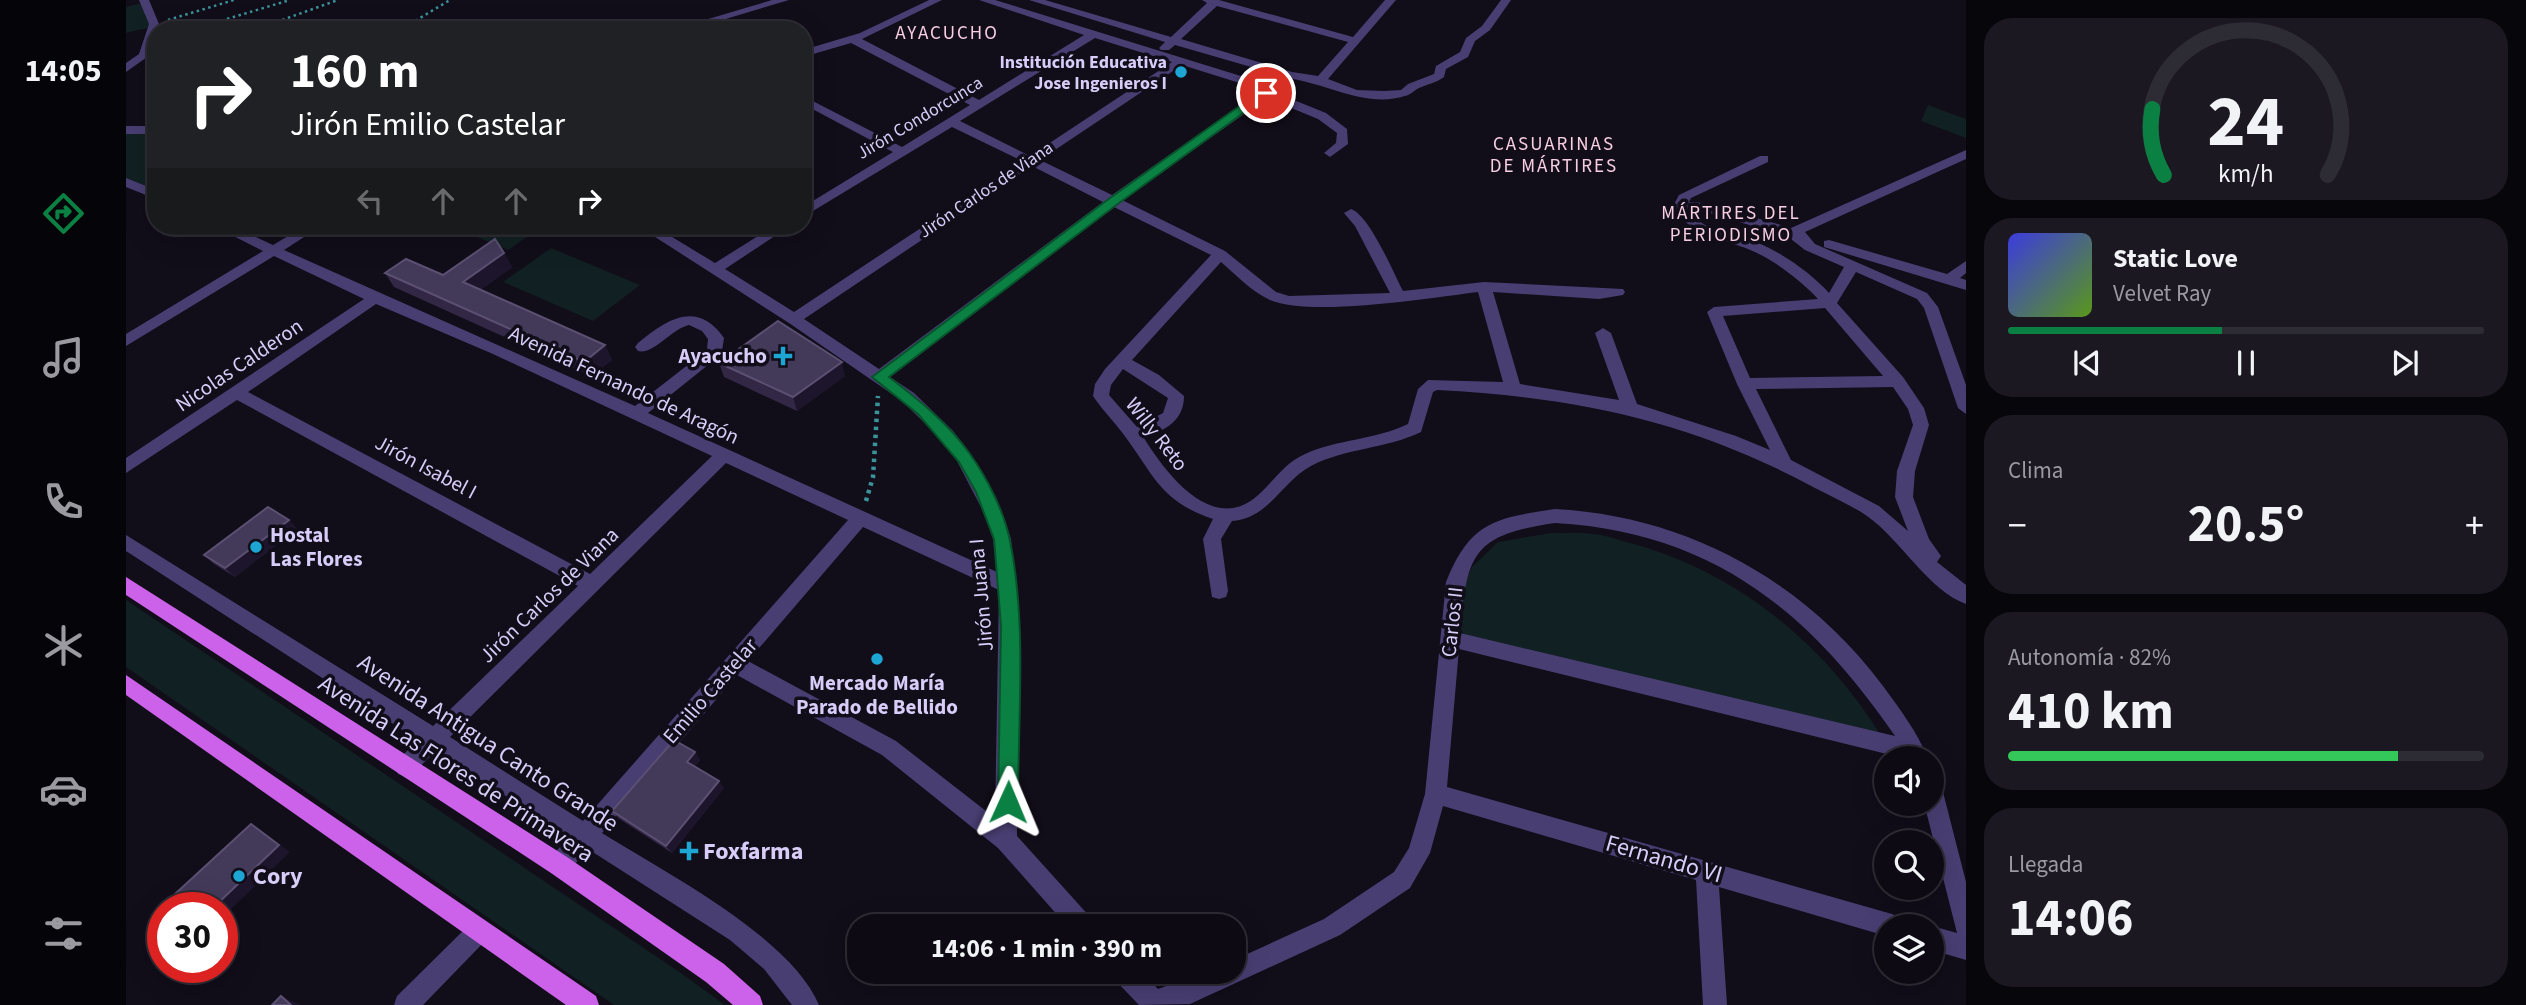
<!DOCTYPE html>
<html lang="es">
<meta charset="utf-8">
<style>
:root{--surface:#0d0a13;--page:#1b1821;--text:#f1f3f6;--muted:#9a9aa0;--line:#2d2b33;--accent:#0b8043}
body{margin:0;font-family:"Source Sans 3",sans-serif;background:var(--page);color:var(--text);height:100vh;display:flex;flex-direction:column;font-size:26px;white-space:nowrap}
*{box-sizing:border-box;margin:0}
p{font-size:23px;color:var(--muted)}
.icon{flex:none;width:38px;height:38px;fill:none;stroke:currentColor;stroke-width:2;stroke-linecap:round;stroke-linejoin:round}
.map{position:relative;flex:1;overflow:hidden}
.details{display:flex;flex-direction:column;gap:18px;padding:18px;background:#07060a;width:560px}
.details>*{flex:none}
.guide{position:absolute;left:21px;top:21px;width:665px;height:214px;border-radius:28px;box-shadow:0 7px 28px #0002,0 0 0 2px var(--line);background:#202124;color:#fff;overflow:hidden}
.tools{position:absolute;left:1748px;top:746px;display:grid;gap:14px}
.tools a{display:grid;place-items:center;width:70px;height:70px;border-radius:50%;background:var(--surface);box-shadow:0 7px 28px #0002,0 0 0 2px var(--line);font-size:35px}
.speed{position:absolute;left:21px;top:892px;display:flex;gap:14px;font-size:35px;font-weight:700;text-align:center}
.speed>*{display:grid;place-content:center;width:91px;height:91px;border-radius:50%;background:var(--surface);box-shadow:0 7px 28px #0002,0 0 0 2px var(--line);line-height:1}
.speed .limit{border:10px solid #d22;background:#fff;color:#111}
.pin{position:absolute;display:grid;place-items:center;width:60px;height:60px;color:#fff;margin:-30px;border:4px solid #fff;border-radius:50%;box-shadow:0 2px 7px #0007}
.me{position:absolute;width:77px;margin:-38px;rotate:1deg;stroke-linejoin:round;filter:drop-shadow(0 0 5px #0008)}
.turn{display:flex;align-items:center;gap:24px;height:147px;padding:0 28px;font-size:32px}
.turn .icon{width:91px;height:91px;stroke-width:2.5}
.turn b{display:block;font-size:49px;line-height:60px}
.lanes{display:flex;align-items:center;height:66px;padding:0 28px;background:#0003;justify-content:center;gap:35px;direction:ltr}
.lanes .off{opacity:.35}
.big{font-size:52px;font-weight:700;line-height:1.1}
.details .card{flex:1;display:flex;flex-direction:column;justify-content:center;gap:10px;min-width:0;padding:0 24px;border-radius:28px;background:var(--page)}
.details .dial{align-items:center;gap:0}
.dial svg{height:182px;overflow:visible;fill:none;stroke:var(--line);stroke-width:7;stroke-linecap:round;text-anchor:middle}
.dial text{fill:var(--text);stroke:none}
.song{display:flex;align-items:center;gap:21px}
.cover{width:84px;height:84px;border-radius:10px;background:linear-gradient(135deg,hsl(240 70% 55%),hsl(90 70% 35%))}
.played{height:7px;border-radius:4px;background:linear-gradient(90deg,var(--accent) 45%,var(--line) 45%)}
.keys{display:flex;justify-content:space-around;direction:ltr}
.heat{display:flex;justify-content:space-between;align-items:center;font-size:38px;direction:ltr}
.charge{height:10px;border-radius:5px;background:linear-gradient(90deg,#34c759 82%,var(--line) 0)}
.trip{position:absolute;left:721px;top:914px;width:399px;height:70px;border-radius:28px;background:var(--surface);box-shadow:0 7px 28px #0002,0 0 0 2px var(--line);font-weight:700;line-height:70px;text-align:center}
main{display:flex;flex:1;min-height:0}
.tabs{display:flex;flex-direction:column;width:126px;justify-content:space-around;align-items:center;background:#050408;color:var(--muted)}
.tabs .icon{width:49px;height:49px}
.tabs .on{color:var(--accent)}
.tabs b{font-size:32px;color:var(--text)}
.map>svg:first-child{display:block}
.green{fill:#112022}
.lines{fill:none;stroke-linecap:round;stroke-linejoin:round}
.path-far1{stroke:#3b949c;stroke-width:2.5;stroke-dasharray:2.5 3.5;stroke-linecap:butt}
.path{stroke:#3b949c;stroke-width:4.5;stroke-dasharray:3.5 4.5;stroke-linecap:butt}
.minor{fill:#483e72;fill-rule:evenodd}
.major{fill:#cb62e9;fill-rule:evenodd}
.wall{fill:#322745}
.shaded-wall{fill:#1d152c}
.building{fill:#433959;stroke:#5b5072;stroke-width:2}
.route{fill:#0b8043;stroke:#07532c;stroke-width:2}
.poi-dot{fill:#1da6d3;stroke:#110d19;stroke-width:2.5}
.labels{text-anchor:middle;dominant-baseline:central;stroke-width:7;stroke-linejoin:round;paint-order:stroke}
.far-poi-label{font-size:18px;font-weight:bold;fill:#d8ccf8;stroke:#110d19;text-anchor:end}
.far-street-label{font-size:18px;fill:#d8ccf8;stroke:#110d19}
.far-neighbourhood-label{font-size:19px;letter-spacing:2px;fill:#f8cee2;stroke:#110d19}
.poi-label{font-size:21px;font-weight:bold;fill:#d8ccf8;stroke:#110d19;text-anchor:end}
.street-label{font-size:21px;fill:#d8ccf8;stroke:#110d19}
.near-street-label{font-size:24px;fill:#d8ccf8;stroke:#110d19}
.near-poi-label{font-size:24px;font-weight:bold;fill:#d8ccf8;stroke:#110d19;text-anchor:start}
</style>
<main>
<nav class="tabs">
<b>14:05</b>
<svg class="icon on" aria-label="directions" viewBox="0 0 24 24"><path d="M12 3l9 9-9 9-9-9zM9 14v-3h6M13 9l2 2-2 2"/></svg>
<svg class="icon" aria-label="music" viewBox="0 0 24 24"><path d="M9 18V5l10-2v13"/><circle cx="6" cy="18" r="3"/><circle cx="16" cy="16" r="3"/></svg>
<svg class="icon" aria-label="phone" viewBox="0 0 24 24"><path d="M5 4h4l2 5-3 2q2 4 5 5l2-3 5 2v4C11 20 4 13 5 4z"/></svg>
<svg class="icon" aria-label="climate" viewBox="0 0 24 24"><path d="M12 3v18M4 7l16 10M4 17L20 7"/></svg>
<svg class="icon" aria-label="car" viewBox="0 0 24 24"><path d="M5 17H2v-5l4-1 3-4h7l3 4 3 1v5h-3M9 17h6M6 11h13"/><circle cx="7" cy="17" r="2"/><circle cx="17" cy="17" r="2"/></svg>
<svg class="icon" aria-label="filters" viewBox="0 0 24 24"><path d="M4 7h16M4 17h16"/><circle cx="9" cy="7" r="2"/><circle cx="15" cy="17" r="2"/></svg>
</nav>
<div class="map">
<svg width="1840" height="1005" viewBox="0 0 1840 1005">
<rect width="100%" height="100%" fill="#110d19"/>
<path class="green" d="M 16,3 L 26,27 L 0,33 L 0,7 Z
M 1802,105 L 1840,119 L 1840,138 L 1795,121 Z
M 0,134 L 30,134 L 30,192 L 0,179 Z
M 328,226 L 417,226 L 382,250 L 327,227 Z
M 425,248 L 514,285 L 467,321 L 377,282 Z
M 1425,533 C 1439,533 1454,532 1468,534 C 1480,535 1492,540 1504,543 C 1611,571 1701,646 1757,739 L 1338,635 L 1331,621 L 1336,589 L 1346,567 L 1372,542 Z
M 0,600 L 555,973 L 599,1005 L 488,1005 L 0,667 Z"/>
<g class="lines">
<path class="path-far1" d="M 101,19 L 164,0
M 42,20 L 108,0
M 128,30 L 212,0
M 274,30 L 324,0"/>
<path class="path" d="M 740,501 L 747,477 L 752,396"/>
<path class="minor" d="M 13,0 L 23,0 L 33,24 L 24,55 L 0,72 L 0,63 L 13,54 L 23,24 Z
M 646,0 L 663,0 L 563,30 L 545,30 Z
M 803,0 L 816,0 L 736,39 L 853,100 L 958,35 L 853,0 L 869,0 L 1144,85 L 1156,76 L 1049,45 L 1043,50 L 1035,50 L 1033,48 L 1039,42 L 903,0 L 919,0 L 1045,37 L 1081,3 L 1076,0 L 1093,0 L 1227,37 L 1259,0 L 1270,0 L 1202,79 L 1231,90 L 1258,91 L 1275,90 L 1282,84 L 1308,74 L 1310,66 L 1334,52 L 1340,38 L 1356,26 L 1375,0 L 1385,0 L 1364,30 L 1349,41 L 1342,57 L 1320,69 L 1318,77 C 1310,83 1302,84 1293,88 C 1288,90 1285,95 1279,96 C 1242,108 1203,85 1167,79 L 1148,92 L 1200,113 L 1221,129 L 1222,144 L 1204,157 L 1198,153 L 1210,143 L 1211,133 L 1192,119 L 1141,98 L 996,200 L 1099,251 L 1150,292 L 1163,296 L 1264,293 L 1229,226 L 1218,213 L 1225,209 C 1244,216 1267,272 1277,291 L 1358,282 L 1497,289 L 1499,292 L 1497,295 L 1473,299 L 1367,292 L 1394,384 L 1493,400 L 1469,333 L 1477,328 L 1485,333 L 1511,404 L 1610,436 L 1644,450 L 1611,384 L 1581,312 L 1588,307 L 1692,299 C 1679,284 1649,261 1631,253 C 1599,237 1566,240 1547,206 L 1553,195 L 1634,156 L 1642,156 L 1642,162 L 1565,198 L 1563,202 L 1578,203 L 1665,228 L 1840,150 L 1840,159 L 1679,232 L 1689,244 L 1801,293 L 1812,307 L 1840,385 L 1840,414 L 1832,408 L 1798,308 L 1791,299 L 1730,272 L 1711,303 L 1777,377 L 1798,408 L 1803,425 L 1789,471 L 1787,497 L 1803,539 L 1815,556 L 1811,562 L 1840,585 L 1840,604 C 1803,591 1774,539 1741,516 C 1725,505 1706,497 1689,488 C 1565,421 1450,397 1311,390 L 1307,392 L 1295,432 C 1260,449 1219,448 1185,466 C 1155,482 1144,518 1106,521 L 1095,539 L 1102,591 L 1100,597 L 1093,599 L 1086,597 L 1077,539 L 1087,519 C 1034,501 1028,475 998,435 C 988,421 976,410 967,396 L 969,384 L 979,369 L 1085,255 L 988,207 L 764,377 L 788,393 L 827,431 L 844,453 L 877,515 L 885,539 L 894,626 L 891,836 L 965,918 L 969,926 L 941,926 L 872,848 L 756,755 L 611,675 L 476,833 C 538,872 665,937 693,1005 L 666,1005 L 638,969 L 604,940 L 462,849 L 441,873 L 433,876 L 425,873 L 422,865 L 425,857 L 443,837 L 310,751 L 286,774 L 279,777 L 272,774 L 268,767 L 272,760 L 292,740 L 0,551 L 0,535 L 307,726 L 452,586 L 111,400 L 0,473 L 0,458 L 238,299 L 148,256 L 0,346 L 0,334 L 137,251 L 88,226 L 106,226 L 147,245 L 179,226 L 195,226 L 158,250 L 509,406 L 577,353 L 581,349 L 582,339 L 576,331 L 563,325 C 545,329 528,355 512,351 L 509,347 L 512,343 C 540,320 571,299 598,338 L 596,351 L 587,361 L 522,413 L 871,572 L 867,539 L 859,515 L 831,461 L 815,439 L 776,401 L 663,323 L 512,226 L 528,226 L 589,263 L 648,226 L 664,226 L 599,269 L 668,312 L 896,161 L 826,127 L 677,217 L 677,207 L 767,152 L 677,104 L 677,96 L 776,147 L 844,105 L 725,43 L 677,57 L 677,50 L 734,33 ZM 1091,6 L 1222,42 L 1192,76 L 1166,72 L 1055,39 ZM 969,38 L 1046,62 L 904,156 L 834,121 ZM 1056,65 L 1136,90 L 986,195 L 914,160 ZM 906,166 L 977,202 L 753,369 L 678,319 ZM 1563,210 L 1572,210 L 1661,236 L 1679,250 L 1718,267 L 1703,293 C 1688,276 1662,257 1641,247 C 1618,235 1577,234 1563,210 ZM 1095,262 C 1109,274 1125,291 1142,299 C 1181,318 1305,298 1352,292 L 1377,382 L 1302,380 L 1292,389 L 1282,424 C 1249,440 1212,439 1179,454 C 1156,464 1145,486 1126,500 C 1082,531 1037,469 1018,438 C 1039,430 1058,421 1058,396 L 1033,375 L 1006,360 ZM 250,304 L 367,354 L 586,456 L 464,574 L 122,392 ZM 1699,308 L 1757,376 L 1624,378 L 1597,316 ZM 997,369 L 1042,398 L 1037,413 L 1011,427 L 983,395 L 985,385 ZM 1767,387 L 1782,409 L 1787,425 L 1771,471 L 1769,497 L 1782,531 L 1753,506 L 1665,460 L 1630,389 ZM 600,463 L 722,520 L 457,821 L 324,737 ZM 737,527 L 873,590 L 869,818 L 770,741 L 622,661 Z
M 0,126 L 30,126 L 30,134 L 0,134 Z
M 0,178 L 30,190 L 30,199 L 0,187 Z
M 1703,240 L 1821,274 L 1840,261 L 1840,273 L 1834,278 L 1840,280 L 1840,290 L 1698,247 L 1698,241 Z
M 1429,509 C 1560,516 1678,580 1757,686 C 1774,709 1791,732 1802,758 L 1777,758 L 1333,649 L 1321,787 L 1766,914 L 1774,918 L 1778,926 L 1760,926 L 1760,936 L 1593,887 L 1601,1005 L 1577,1005 L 1570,880 L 1317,806 L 1304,853 L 1284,888 L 1214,935 L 1064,1004 L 1013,1005 L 989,980 L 986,971 L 1015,971 L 1032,989 L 1082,971 L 1108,971 L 1108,960 L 1198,919 L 1268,872 L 1283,848 L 1299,794 L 1320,582 C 1344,522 1368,518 1429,509 ZM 1429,523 C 1586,532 1683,611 1769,736 L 1334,633 C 1341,554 1346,535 1429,523 Z
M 1806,782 L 1814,785 L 1817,792 L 1840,882 L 1840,960 L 1806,950 L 1806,926 L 1831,933 L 1798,803 L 1806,803 Z
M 353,919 L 361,923 L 365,931 L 361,939 L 297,1005 L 268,1005 L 271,996 L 345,923 Z"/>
<path class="major" d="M 0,577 L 441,857 L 598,964 L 634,996 L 637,1005 L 607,1005 L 580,982 L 425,873 L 0,595 Z
M 0,675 L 470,996 L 473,1005 L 440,1005 L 0,695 Z"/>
</g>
<path class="wall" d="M 378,253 L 386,267 L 354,290 L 479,345 L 486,360 L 465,376 L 268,287 L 259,273 L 317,275 Z
M 593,363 L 719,376 L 671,411 L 598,377 Z
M 163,520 L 171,529 L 109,577 L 88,564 L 78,555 Z
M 569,752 L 574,760 L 569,766 L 598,788 L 546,853 L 492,818 L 486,811 Z"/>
<path class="shaded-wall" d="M 378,253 L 386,267 L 345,296 L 337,282 Z
M 479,345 L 486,360 L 465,376 L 458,362 Z
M 716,362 L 719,376 L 671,411 L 667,397 Z
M 163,520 L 171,529 L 109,577 L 99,568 Z
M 569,752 L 574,760 L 566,769 L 561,762 Z
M 593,781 L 598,788 L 546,853 L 540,846 Z
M 125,824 L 164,852 L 96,918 L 96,908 L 87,908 Z
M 155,996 L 173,1004 L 175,1005 L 165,1005 Z"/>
<path class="building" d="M 369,239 L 378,253 L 337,282 L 479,345 L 458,362 L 259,273 L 280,259 L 317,275 Z
M 652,321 L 716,362 L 667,397 L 593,363 Z
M 142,507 L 163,520 L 99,568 L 78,555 Z
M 548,740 L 569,752 L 561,762 L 593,781 L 540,846 L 486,811 Z
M 125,824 L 153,845 L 87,908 L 64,908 L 48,895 Z
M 155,996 L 165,1005 L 146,1005 Z"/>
<path class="route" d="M 1136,90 L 1145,93 L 993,203 L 763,377 C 793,400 822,423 844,454 C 861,478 878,511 884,541 C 901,624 892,717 892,802 L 889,809 L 882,811 L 875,809 L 872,802 L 875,626 L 868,539 L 850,492 L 833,462 L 792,414 L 746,377 L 984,198 Z"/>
<g class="poi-dot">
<circle cx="1055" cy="72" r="7"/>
<path d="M653.5 345.5h7v7h7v7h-7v7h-7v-7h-7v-7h7z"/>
<circle cx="130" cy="547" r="7"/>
<circle cx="751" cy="659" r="7"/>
<path d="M559.5 840.5h7v7h7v7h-7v7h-7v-7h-7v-7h7z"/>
<circle cx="113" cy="876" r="7"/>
</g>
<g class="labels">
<g class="far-poi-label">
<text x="1041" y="62">Institución Educativa<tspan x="1041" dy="21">Jose Ingenieros I</tspan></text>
</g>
<g class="far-street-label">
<text transform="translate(794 118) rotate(-31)">Jirón Condorcunca</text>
<text transform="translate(860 190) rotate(-34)">Jirón Carlos de Viana</text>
</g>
<g class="far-neighbourhood-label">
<text x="821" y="33">AYACUCHO</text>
<text x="1428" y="144">CASUARINAS<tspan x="1428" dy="22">DE MÁRTIRES</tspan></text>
<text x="1605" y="213">MÁRTIRES DEL<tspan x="1605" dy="22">PERIODISMO</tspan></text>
</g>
<g class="poi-label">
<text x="641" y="356">Ayacucho</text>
<text x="144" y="535" text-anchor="start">Hostal<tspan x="144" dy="24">Las Flores</tspan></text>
<text x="751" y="683" text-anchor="middle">Mercado María<tspan x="751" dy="24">Parado de Bellido</tspan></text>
</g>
<g class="street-label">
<text transform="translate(113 365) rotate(-34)">Nicolas Calderon</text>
<text transform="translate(498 385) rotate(25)">Avenida Fernando de Aragón</text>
<text transform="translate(1031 434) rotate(52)">Willy Reto</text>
<text transform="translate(300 467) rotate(28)">Jirón Isabel I</text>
<text transform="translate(423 595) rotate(-44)">Jirón Carlos de Viana</text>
<text transform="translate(855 595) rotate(-95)">Jirón Juana I</text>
<text transform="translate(1326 622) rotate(-84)">Carlos II</text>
<text transform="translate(584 691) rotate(-49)">Emilio Castelar</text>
</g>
<g class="near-street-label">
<text transform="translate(362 743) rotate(33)">Avenida Antigua Canto Grande</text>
<text transform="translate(330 769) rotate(33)">Avenida Las Flores de Primavera</text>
<text transform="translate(1538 859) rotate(16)">Fernando VI</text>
</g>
<g class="near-poi-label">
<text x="577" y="851">Foxfarma</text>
<text x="127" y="876">Cory</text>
</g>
</g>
</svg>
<div class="tools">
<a><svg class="icon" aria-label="sound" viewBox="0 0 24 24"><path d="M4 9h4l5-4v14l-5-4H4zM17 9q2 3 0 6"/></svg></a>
<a><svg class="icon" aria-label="search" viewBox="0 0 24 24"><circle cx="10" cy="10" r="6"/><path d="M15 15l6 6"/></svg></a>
<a><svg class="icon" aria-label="layers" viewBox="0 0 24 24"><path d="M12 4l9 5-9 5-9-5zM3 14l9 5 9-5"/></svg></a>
</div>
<div class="speed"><div class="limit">30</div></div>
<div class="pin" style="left:1140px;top:93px;background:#d93025"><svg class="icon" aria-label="arrive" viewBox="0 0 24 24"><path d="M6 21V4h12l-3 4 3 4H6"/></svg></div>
<svg class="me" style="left:882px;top:802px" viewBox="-20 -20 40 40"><path d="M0-17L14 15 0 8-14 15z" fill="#0b8043" stroke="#fff" stroke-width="4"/></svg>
<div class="trip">14:06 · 1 min · 390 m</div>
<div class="guide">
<div class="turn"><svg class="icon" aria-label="right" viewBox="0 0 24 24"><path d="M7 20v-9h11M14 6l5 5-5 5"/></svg><div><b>160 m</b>Jirón Emilio Castelar</div></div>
<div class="lanes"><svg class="icon off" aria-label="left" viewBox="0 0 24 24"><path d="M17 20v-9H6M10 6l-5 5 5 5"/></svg><svg class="icon off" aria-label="ahead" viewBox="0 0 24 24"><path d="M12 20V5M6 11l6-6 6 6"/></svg><svg class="icon off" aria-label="ahead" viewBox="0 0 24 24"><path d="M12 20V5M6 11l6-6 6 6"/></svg><svg class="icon" aria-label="right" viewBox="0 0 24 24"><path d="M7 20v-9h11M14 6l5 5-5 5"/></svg></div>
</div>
</div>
<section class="details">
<div class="card dial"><svg viewBox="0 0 100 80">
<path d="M14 69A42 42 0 1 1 86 69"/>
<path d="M14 69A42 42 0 0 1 9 40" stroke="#0b8043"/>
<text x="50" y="56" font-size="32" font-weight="700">24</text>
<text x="50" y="72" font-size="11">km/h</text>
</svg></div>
<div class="card">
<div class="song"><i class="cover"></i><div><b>Static Love</b><p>Velvet Ray</p></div></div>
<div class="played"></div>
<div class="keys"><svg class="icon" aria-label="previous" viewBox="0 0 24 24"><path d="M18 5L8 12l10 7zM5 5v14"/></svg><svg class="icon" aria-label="pause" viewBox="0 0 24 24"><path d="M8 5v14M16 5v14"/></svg><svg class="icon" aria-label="next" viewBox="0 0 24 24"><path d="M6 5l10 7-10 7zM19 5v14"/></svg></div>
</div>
<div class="card"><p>Clima</p>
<div class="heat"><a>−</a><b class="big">20.5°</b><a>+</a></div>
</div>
<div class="card"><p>Autonomía · 82%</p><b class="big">410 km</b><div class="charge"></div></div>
<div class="card"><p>Llegada</p><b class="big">14:06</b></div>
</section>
</main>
